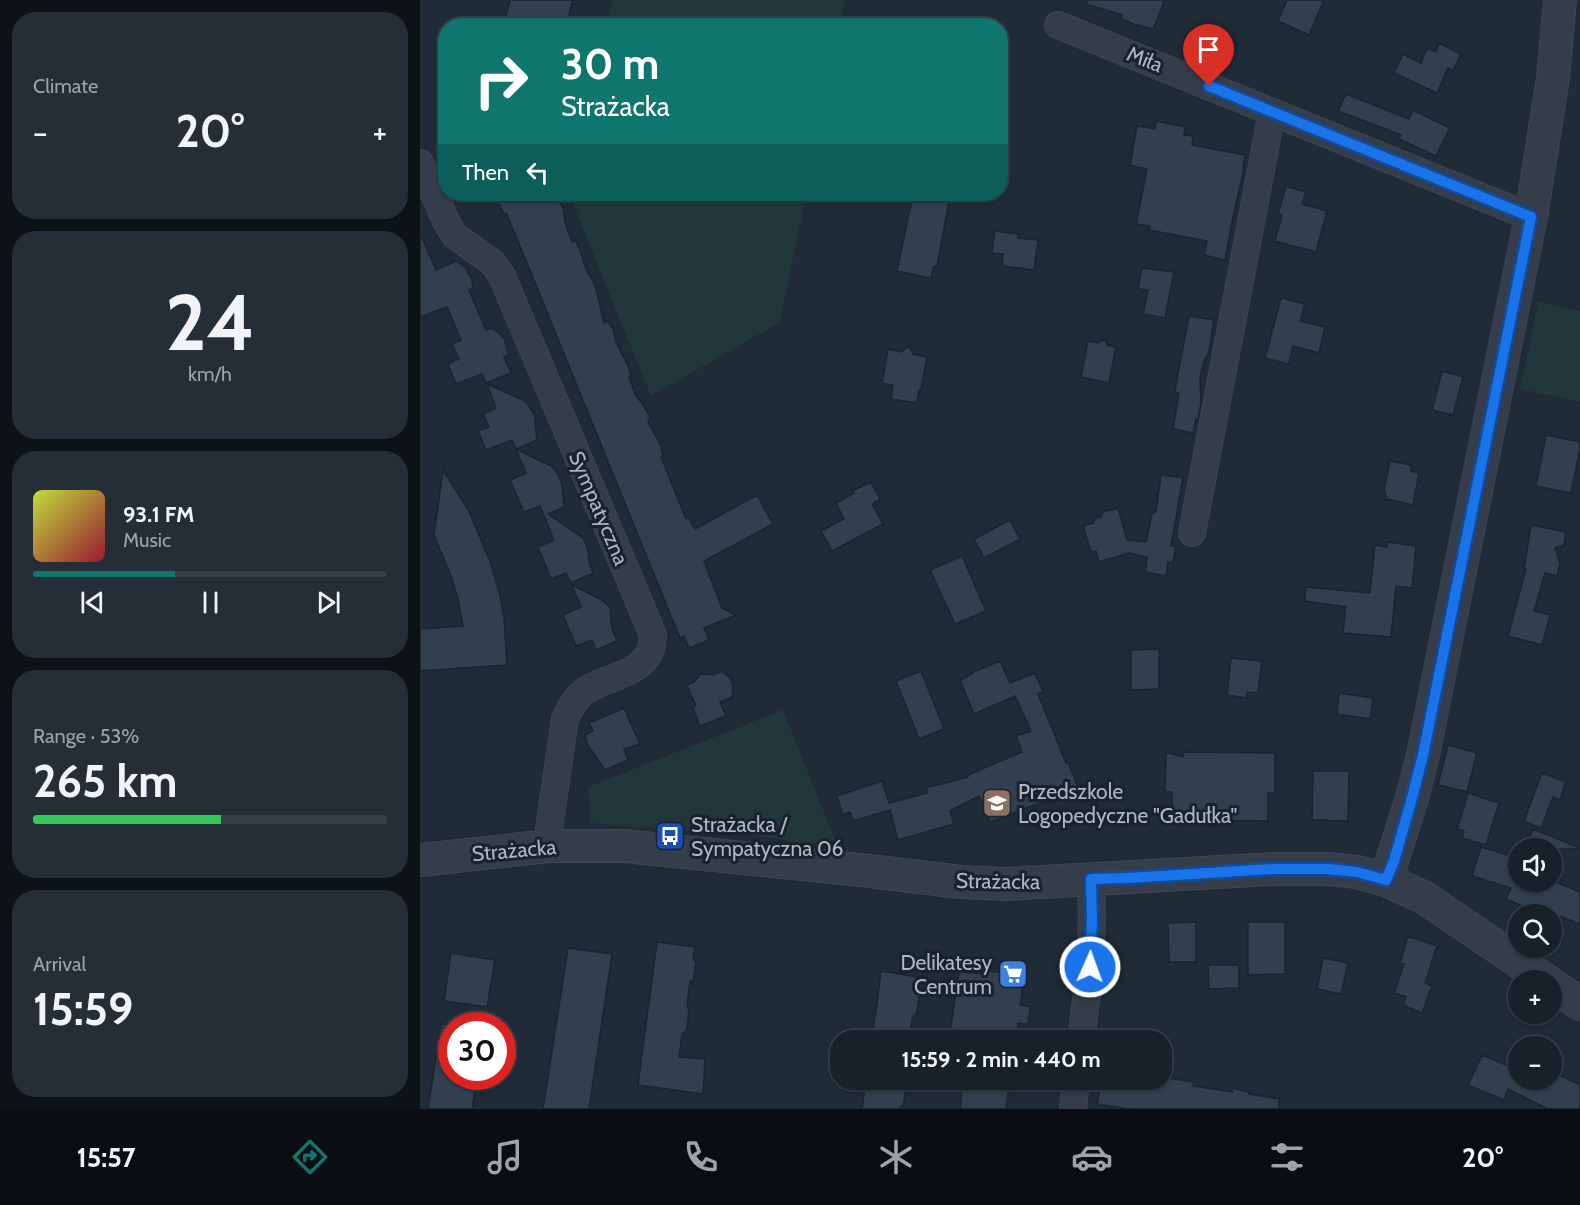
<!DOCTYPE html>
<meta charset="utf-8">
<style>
:root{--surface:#18202a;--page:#252d36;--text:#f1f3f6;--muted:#9fa3a8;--line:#363e47;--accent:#0f766e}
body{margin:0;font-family:Cabin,sans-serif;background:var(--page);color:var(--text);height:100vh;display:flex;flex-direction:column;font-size:22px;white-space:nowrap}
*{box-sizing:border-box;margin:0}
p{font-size:20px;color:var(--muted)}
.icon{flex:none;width:33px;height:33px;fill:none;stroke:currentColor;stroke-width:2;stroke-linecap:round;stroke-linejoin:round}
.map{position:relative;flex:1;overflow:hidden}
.panel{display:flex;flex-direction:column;gap:12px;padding:12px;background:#0d1217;width:420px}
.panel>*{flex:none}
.hud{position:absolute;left:18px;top:18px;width:570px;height:183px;border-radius:24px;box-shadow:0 2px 4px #0004,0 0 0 2px var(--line);background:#0f766e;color:#fff;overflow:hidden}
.controls{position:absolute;left:1088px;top:838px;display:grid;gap:12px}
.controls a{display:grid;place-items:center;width:54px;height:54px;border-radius:50%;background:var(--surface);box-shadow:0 2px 4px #0004,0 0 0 2px var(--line);font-size:30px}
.speed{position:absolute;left:18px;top:1012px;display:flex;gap:12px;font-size:30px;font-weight:700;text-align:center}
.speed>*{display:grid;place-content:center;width:78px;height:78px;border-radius:50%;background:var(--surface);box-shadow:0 2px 4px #0004,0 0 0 2px var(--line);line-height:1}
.speed .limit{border:9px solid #d22;background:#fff;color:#111}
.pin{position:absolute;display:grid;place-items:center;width:51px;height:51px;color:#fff;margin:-62px -26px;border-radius:50% 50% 50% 0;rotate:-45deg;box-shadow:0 0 6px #0007}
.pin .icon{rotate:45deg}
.me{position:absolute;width:66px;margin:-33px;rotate:2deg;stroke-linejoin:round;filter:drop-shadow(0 0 4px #0008)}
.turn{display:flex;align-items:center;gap:21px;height:126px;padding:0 24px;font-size:27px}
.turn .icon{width:78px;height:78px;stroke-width:2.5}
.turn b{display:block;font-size:42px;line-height:51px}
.then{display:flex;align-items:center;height:57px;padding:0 24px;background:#0003;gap:12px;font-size:22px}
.big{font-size:45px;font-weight:700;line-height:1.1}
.panel .widget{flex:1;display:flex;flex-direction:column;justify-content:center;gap:9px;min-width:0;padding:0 21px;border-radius:24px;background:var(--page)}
.panel .dial{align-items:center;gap:0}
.dial b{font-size:78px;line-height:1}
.song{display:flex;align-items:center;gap:18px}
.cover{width:72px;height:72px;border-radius:9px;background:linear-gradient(135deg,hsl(70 70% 55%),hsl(350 70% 35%))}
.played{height:6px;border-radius:3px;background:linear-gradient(90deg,var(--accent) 40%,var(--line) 40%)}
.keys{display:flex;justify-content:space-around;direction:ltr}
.heat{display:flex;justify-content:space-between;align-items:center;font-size:33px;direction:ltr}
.charge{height:9px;border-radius:4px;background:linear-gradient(90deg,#34c759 53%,var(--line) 0)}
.trip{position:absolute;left:410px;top:1030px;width:342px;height:60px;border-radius:24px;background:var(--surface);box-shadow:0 2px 4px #0004,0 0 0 2px var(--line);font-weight:700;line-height:60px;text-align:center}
.tabs{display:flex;height:96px;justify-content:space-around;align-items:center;background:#0a0d11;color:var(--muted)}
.tabs .icon{width:42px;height:42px}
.tabs .active{color:var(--accent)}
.tabs b{font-size:27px;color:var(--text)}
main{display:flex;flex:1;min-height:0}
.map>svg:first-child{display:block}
.green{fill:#223739}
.building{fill:#323f4f;stroke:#1b242f;stroke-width:1.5}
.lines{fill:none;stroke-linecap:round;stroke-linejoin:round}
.minor-casing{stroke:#3d4652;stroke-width:28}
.tertiary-casing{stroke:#3d4652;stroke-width:34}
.minor{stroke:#343d49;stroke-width:26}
.tertiary{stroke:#343d49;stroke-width:32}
.route-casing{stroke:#114b97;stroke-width:15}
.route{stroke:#1a73e8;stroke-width:10}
.labels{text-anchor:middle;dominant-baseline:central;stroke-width:6;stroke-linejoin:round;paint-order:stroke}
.street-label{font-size:21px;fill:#aeb8c5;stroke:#19222d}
.poi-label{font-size:21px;fill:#aeb8c5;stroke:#19222d;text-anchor:start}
</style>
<main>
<section class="panel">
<div class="widget"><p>Climate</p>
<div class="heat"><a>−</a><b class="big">20°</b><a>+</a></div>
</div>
<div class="widget dial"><b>24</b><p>km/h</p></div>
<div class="widget">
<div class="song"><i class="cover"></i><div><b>93.1 FM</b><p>Music</p></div></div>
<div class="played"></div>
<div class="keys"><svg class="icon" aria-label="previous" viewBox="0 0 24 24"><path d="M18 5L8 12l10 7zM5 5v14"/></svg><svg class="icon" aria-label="pause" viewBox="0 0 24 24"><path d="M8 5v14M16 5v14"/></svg><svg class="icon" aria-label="next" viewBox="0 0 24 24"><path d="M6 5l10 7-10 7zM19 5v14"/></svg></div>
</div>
<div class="widget"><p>Range · 53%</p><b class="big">265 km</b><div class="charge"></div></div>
<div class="widget"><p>Arrival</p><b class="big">15:59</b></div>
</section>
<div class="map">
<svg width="1160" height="1109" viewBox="0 0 1160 1109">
<rect width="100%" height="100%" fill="#202b38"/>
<path class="green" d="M 193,0 L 425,0 L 420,25 L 186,25 Z
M 149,194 L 386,194 L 360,322 L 231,396 Z
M 1118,302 L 1160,311 L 1160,402 L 1100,389 Z
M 363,710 L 417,845 L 397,843 L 387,846 L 374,844 L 364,839 L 317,834 L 171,823 L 168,787 Z"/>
<path class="building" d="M 90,0 L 153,0 L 146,26 L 83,26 Z
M 667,0 L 745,0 L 733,29 L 718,25 L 718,26 L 700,18 L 702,15 L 666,4 Z
M 867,0 L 904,0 L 889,35 L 858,21 Z
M 1019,43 L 1041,54 L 1033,70 L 1028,68 L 1017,93 L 974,73 L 983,54 L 1001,63 L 1007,48 L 1016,52 Z
M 926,94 L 989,119 L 993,110 L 1030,128 L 1016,156 L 979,139 L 981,135 L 918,111 Z
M 736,121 L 765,127 L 764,135 L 773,136 L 772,145 L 825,155 L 823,168 L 824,168 L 812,222 L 805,260 L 784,255 L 787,241 L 729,230 L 730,226 L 716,224 L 727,169 L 710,165 L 717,126 L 735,129 Z
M 866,186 L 886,192 L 882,204 L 907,211 L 896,252 L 855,241 L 862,215 L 858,214 Z
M 74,194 L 135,194 L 143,208 L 145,222 L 152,242 L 155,240 L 160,250 L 166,269 L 175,285 L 184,323 L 188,321 L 193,329 L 196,342 L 208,366 L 211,376 L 209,377 L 216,396 L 224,406 L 230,418 L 228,422 L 241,446 L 243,457 L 241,457 L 266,519 L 268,517 L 275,529 L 337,495 L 353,524 L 284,561 L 302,608 L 316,615 L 284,628 L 289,640 L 269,648 L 264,636 L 260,638 L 100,246 L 86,213 L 84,214 Z
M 493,194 L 528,194 L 527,201 L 529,201 L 517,266 L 514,266 L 511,278 L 477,271 Z
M 575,231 L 598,234 L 598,238 L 618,240 L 614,270 L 582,266 L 583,254 L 572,253 Z
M 0,233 L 16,270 L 36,261 L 46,268 L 52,280 L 53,288 L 49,290 L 66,330 L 71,328 L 78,332 L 85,340 L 88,355 L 84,357 L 91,373 L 66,383 L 62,374 L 36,384 L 28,364 L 39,359 L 32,344 L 41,340 L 27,307 L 0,317 Z
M 722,268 L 754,272 L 745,318 L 723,314 L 728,290 L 718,289 Z
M 861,298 L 885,304 L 880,321 L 905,327 L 899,353 L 873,346 L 869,364 L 845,358 Z
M 769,316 L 794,320 L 789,350 L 787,358 L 785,358 L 780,376 L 781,403 L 778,420 L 776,419 L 773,433 L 753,429 L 759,393 L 755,392 L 758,373 Z
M 685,339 L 687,345 L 696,347 L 689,383 L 661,377 L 668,341 L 678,343 Z
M 489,346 L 493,354 L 507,357 L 501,389 L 499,390 L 497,403 L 471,399 L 473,385 L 462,383 L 468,349 L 481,352 Z
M 1022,371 L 1043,377 L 1033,415 L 1012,410 Z
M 67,384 L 105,401 L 112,411 L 114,415 L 117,440 L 96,449 L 92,440 L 66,450 L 58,431 L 69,427 L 63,414 L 76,408 Z
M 1126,435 L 1160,442 L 1160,448 L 1151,493 L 1116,486 Z
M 96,449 L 133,467 L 138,474 L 142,484 L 144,507 L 128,514 L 163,538 L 168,550 L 169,562 L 173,573 L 151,583 L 146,573 L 131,579 L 118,547 L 134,540 L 120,506 L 104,512 L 90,480 L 106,473 Z
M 970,461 L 991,465 L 991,471 L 999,473 L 993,505 L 967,499 L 964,490 Z
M 23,470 L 49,511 L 71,564 L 80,595 L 84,618 L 87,665 L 0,671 L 0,629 L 43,626 L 38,599 L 31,576 L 14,535 Z
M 741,475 L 763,478 L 751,546 L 756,546 L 753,563 L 748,562 L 746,576 L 725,572 L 727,557 L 709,553 L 679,562 L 676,551 L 671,552 L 663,526 L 673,523 L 675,519 L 681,517 L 683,512 L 698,508 L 707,540 L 726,542 L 732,513 L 736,512 Z
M 451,482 L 460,499 L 452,504 L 463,524 L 412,551 L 401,531 L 424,519 L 416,503 L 434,493 L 432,491 Z
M 590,520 L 600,539 L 564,558 L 554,539 Z
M 1111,525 L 1146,532 L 1144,545 L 1135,548 L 1140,563 L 1137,576 L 1125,573 L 1114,611 L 1130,615 L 1122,645 L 1088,636 L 1106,569 L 1104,569 Z
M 968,542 L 996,546 L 992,588 L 976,586 L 971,637 L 923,633 L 926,607 L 885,601 L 886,587 L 950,593 L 955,545 L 967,547 Z
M 542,556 L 566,611 L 535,624 L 510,570 Z
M 152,585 L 182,600 L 190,607 L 192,628 L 197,641 L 176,650 L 172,640 L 156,646 L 143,615 L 161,607 Z
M 739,649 L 739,689 L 711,690 L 711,650 Z
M 811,658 L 842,661 L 838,693 L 827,692 L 827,698 L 807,695 Z
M 580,661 L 590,683 L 615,673 L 623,692 L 618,694 L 646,763 L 648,762 L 659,790 L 623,804 L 622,802 L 570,822 L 559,796 L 530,811 L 534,824 L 478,840 L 470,810 L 433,821 L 430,812 L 423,815 L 417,796 L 462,781 L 469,803 L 507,793 L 506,788 L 548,777 L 548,775 L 602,752 L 596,736 L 611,731 L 595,696 L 554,714 L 540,680 L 552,674 L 551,673 Z
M 302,671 L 311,679 L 313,686 L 312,697 L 300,702 L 306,716 L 280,726 L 273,708 L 276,706 L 267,685 L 274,682 L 281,674 L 293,675 Z
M 501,671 L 524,729 L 499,739 L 476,681 Z
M 919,693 L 953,698 L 950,719 L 917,714 Z
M 204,708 L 220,744 L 204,749 L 208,760 L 185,770 L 168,745 L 165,735 L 173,731 L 169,723 Z
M 1028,745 L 1057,753 L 1047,792 L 1018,785 Z
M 746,752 L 763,757 L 763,752 L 855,753 L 855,793 L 848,793 L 848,821 L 752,820 L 752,792 L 745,792 Z
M 893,771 L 929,771 L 928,821 L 892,820 Z
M 1122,773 L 1146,782 L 1140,800 L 1133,797 L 1121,828 L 1104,821 Z
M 1048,793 L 1079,803 L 1066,845 L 1042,838 L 1044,831 L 1037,829 Z
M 1113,829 L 1160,848 L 1160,849 L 1105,849 Z
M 1061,847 L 1098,858 L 1098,882 L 1136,882 L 1160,892 L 1160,924 L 1116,907 L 1114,911 L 1086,899 L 1091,888 L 1052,876 Z
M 776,922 L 776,962 L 749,962 L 748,923 Z
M 828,922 L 865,922 L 865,974 L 828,975 Z
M 988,936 L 1017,946 L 1005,983 L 1012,986 L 1002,1013 L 983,1005 L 986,997 L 974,993 L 984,964 L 980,963 Z
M 237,942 L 275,947 L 273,958 L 276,962 L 273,982 L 270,981 L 267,1006 L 269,1009 L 267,1029 L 262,1035 L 259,1057 L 285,1059 L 283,1094 L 218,1085 Z
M 148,948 L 192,954 L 169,1109 L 123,1109 Z
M 31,953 L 75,960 L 67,1007 L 24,1001 Z
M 903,958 L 928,963 L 921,994 L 897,989 Z
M 788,965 L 819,965 L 819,988 L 789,989 Z
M 584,968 L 605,970 L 600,1005 L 610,1006 L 608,1024 L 598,1023 L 596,1041 L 529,1041 L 539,972 L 563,974 L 563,970 L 583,973 Z
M 461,971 L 498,977 L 497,988 L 500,992 L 499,998 L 497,1012 L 492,1019 L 489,1041 L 452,1041 Z
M 21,1024 L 32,1025 L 32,1077 L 57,1077 L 52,1109 L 8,1109 Z
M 1062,1055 L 1098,1070 L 1098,1080 L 1121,1080 L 1131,1084 L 1131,1071 L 1160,1085 L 1160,1109 L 1128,1109 L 1088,1089 L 1084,1100 L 1048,1085 Z
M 741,1077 L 774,1082 L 773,1086 L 812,1092 L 812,1088 L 829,1092 L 829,1094 L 859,1099 L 859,1109 L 709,1109 L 677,1104 L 681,1080 L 741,1080 Z
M 446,1080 L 487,1080 L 483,1107 L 480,1107 L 480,1109 L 442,1109 Z
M 543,1080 L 590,1080 L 586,1109 L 540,1109 Z"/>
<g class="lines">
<g class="minor-casing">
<path id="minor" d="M 638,25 L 1111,217
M 0,163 L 27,223 L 34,235 L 73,263 L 82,276 L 233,635 C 232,639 232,645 231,649 C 220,678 180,676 160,695 C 153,702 149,710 145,719 L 129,828 L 129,846
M 772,533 L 852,112
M 661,1041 L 670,967 L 672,919 L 671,879
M 653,1109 L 656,1080"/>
</g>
<g class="tertiary-casing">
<path id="tertiary" d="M 0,860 L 129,846 L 205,846 L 441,870 L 541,882 L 586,884 L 853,869 L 908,869 L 937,872 L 966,880 L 1005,898 L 1127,981
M 966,880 L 992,798 L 1003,755 L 1111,217 L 1133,78 L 1140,0
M 1131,984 L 1160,1004"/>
</g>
<use href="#minor" class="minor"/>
<use href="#tertiary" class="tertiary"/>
</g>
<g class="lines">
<g class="route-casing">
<path id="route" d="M 670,967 L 672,919 L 671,879 L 708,878 L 853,869 L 908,869 L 937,872 L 966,880 L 974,861 L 992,798 L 1003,755 L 1111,217 L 789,86"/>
</g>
<use href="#route" class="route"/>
</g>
<defs>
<g id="school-square" transform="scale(1.5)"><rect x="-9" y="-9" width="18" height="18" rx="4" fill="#8d6e63" stroke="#19222d"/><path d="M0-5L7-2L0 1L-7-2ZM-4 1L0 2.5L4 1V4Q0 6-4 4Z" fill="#fff"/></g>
<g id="bus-square" transform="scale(1.5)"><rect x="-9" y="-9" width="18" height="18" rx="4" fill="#1a4fb4" stroke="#19222d"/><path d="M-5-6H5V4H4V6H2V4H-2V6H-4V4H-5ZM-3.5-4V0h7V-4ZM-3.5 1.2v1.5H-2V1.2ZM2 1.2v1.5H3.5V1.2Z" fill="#fff"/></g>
<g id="supermarket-square" transform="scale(1.5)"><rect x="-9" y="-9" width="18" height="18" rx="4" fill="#3f7fe0" stroke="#19222d"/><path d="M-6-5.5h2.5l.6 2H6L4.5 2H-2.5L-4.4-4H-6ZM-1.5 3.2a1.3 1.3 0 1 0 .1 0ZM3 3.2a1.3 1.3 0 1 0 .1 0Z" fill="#fff"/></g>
</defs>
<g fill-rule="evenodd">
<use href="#school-square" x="577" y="803"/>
<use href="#bus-square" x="250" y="836"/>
<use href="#supermarket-square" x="593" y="974"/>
</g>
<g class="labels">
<g class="street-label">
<text transform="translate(725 59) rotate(22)">Miła</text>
<text transform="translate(179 508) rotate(67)">Sympatyczna</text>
<text transform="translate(94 850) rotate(-5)">Strażacka</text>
<text transform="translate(578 881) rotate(1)">Strażacka</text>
</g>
<g class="poi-label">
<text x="598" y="791">Przedszkole<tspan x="598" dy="24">Logopedyczne "Gadułka"</tspan></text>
<text x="271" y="824">Strażacka /<tspan x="271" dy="24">Sympatyczna 06</tspan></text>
<text x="572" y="962" text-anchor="end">Delikatesy<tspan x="572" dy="24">Centrum</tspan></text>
</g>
</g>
</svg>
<div class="controls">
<a><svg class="icon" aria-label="sound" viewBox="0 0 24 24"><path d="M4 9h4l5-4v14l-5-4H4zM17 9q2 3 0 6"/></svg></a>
<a><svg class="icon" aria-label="search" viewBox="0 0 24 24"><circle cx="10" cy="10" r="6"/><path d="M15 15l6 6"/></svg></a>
<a>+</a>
<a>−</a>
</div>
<div class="speed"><div class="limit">30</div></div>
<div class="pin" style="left:789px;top:86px;background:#d93025"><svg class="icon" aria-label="arrive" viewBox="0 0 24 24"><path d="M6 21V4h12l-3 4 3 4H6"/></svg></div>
<svg class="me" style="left:670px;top:967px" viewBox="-20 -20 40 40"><circle r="17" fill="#1a73e8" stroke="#fff" stroke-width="3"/><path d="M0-11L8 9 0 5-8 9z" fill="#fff"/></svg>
<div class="trip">15:59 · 2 min · 440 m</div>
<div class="hud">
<div class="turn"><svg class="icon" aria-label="right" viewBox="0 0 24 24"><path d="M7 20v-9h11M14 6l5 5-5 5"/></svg><div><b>30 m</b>Strażacka</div></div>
<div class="then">Then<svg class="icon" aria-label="left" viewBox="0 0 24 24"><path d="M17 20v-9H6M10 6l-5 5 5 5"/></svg></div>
</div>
</div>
</main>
<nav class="tabs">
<b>15:57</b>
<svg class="icon active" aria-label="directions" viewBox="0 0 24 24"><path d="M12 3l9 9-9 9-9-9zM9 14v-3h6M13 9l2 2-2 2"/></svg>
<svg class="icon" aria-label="music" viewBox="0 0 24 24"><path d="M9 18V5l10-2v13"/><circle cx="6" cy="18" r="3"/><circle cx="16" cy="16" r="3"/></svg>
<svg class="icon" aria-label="phone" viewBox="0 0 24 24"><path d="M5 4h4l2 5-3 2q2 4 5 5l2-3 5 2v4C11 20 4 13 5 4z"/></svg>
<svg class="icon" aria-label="climate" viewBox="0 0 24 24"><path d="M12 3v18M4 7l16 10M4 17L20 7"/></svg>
<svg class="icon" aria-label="car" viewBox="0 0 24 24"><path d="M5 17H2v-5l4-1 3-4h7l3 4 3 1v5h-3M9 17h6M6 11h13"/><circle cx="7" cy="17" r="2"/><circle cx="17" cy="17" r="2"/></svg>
<svg class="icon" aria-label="filters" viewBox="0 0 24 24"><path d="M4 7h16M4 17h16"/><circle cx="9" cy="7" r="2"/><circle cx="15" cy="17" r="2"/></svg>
<b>20°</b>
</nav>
